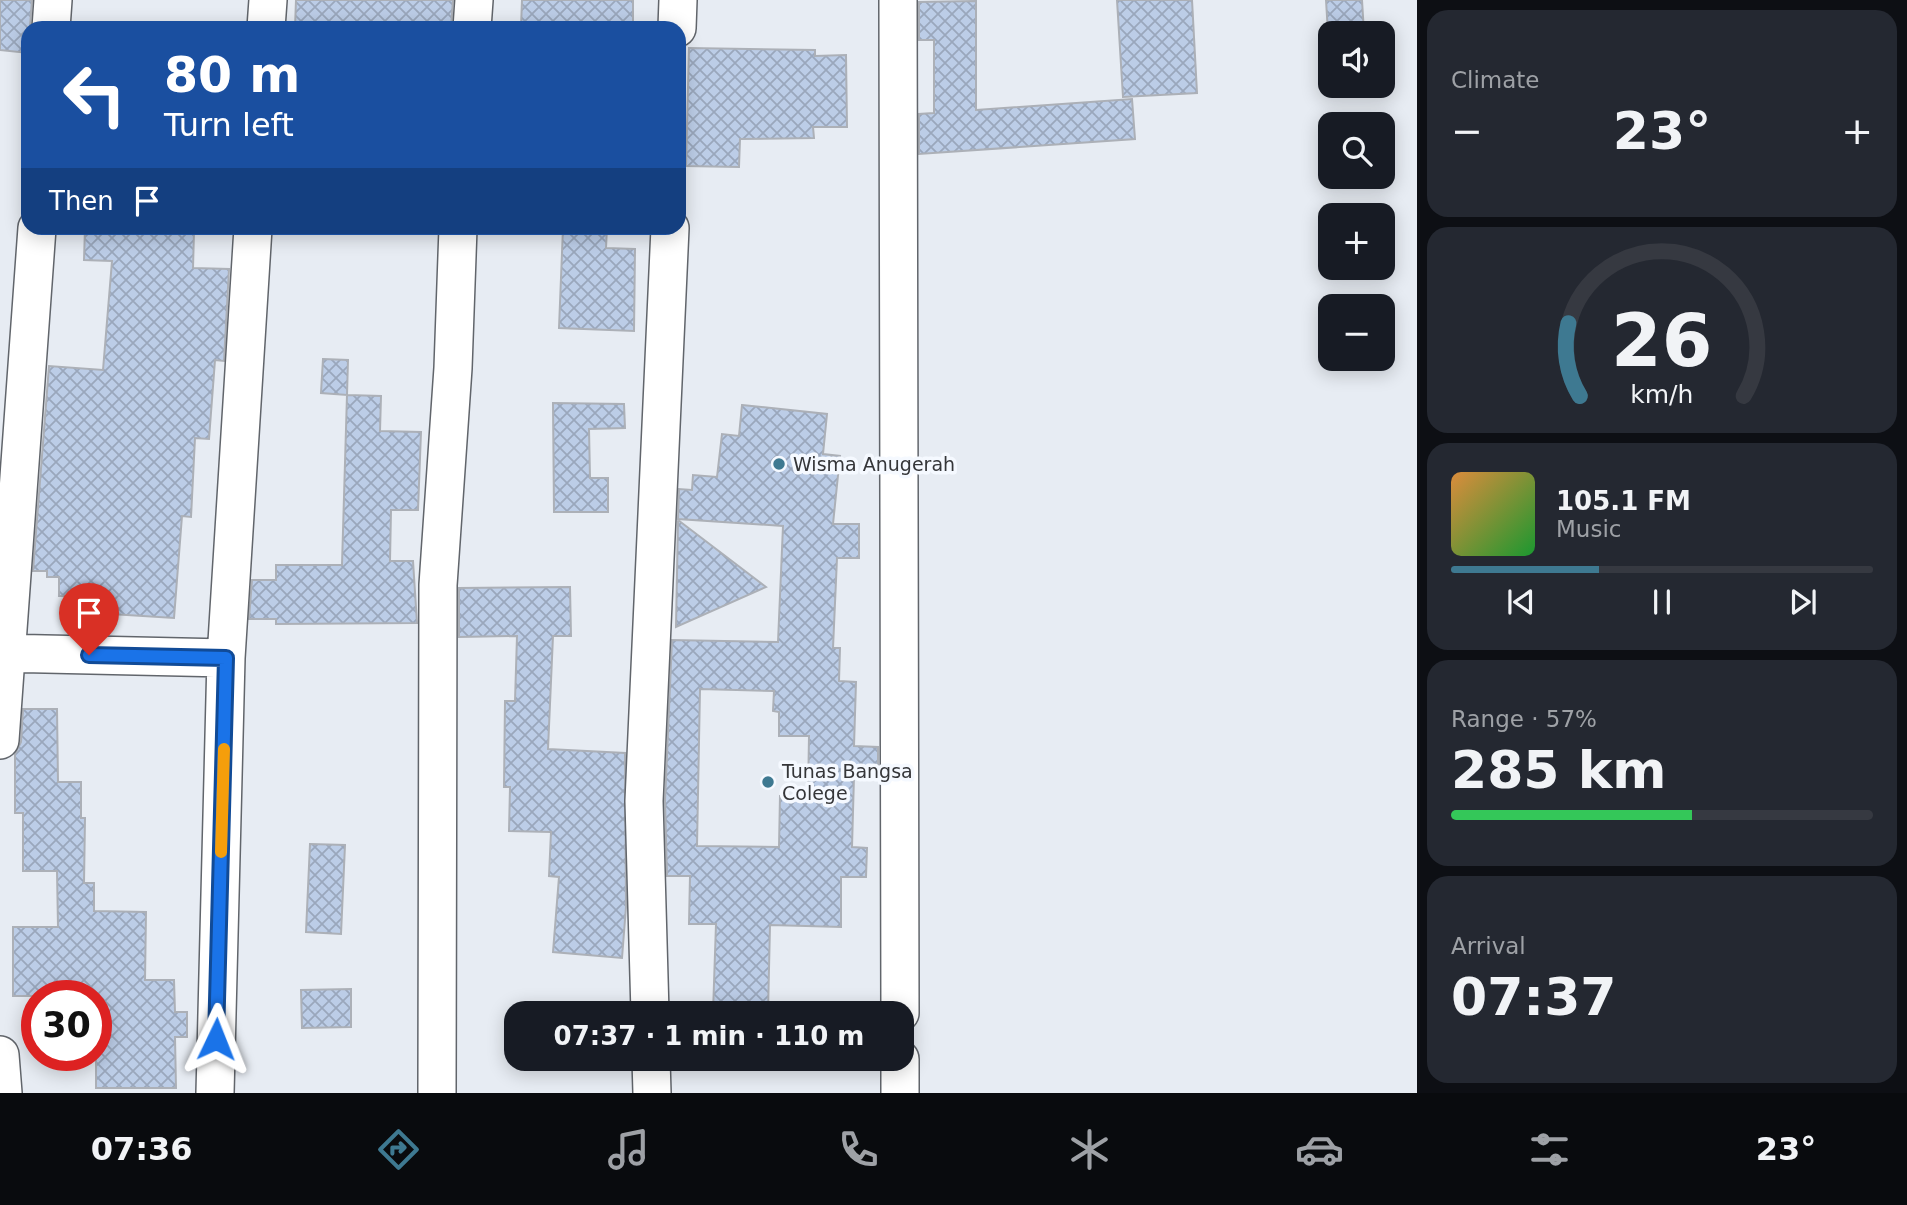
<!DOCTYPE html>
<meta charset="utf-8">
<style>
:root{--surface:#171b24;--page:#242831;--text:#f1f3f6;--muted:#9ea1a6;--line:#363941;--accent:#3e7991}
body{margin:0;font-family:"DejaVu Sans",sans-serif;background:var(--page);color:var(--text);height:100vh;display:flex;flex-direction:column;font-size:26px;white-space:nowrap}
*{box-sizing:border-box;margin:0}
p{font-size:23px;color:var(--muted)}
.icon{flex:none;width:38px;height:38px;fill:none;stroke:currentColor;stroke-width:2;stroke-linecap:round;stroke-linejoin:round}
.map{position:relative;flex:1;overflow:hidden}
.panel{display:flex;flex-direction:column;gap:10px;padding:10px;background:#0d0f14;width:490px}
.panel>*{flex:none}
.banner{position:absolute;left:21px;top:21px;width:665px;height:214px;border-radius:21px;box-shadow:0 4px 18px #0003;background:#1a4fa0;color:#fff;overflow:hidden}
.fabs{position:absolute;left:1318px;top:21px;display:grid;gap:14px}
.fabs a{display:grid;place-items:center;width:77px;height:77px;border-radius:14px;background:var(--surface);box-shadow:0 4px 18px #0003;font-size:35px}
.speed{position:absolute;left:21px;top:980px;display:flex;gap:14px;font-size:35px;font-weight:700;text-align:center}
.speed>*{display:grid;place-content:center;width:91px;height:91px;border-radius:50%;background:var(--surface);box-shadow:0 4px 18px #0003;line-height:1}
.speed .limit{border:10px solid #d22;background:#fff;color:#111}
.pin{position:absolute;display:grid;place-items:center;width:60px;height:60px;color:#fff;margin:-72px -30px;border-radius:50% 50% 50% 0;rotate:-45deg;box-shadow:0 0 7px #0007}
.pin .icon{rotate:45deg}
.me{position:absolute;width:77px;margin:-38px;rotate:2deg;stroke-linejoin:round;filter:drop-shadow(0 0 5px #0008)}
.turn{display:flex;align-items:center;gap:24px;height:147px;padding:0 28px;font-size:32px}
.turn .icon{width:91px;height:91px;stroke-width:2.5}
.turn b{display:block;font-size:49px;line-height:60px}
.then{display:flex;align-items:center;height:66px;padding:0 28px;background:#0003;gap:14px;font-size:26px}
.big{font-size:52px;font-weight:700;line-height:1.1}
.panel .widget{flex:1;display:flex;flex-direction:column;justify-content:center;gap:10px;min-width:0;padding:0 24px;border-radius:21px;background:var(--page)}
.panel .dial{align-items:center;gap:0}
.dial svg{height:182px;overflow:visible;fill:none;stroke:var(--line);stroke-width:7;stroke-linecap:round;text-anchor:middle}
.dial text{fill:var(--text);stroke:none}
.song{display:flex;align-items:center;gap:21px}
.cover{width:84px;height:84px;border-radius:10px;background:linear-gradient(135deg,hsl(30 70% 55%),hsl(130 70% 35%))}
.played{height:7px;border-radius:4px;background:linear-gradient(90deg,var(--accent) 35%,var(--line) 35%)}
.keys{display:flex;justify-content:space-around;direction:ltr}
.heat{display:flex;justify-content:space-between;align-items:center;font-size:38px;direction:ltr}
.charge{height:10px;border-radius:5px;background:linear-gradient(90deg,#34c759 57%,var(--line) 0)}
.trip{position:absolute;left:504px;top:1001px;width:410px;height:70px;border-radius:21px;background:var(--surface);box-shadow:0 4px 18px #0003;font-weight:700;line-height:70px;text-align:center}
.tab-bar{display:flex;height:112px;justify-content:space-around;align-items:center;background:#090b0e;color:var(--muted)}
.tab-bar .icon{width:49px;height:49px}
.tab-bar .on{color:var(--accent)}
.tab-bar b{font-size:32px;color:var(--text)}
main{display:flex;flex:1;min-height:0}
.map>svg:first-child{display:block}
.building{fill:url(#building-cross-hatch);stroke:#acb0b7;stroke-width:2;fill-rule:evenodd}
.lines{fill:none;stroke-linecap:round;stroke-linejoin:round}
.minor-casing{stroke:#61656b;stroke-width:40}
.minor{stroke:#fff;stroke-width:37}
.route-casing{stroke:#114b97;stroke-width:18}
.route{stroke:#1a73e8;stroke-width:12}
.slow{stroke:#f59e0b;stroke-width:12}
.poi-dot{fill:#3e7991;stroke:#f5f9ff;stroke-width:2.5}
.labels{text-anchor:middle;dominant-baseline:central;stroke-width:7;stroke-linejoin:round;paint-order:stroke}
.poi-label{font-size:19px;fill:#353639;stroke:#f5f9ff;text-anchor:start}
</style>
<main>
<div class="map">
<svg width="1417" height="1093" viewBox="0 0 1417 1093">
<defs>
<pattern id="building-cross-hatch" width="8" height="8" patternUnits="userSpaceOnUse" patternTransform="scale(1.75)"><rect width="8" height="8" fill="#bccde7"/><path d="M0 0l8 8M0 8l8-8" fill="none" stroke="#9aa7bc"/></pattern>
</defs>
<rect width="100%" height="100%" fill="#e7ecf3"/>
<path class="building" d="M 0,0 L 32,0 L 28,53 L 0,50 Z
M 296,0 L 453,0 L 451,28 L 295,28 Z
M 522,0 L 633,0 L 633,28 L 521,28 Z
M 1117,0 L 1192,0 L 1197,93 L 1123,97 Z
M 1326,0 L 1362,0 L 1364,33 L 1328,33 Z
M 976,1 L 976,110 L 1132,99 L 1135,139 L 919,154 L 919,114 L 934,113 L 934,40 L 919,40 L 919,2 Z
M 689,48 L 815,50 L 815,56 L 846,55 L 847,127 L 813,127 L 814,138 L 740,139 L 739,167 L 686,166 Z
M 85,228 L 175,228 L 175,232 L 194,232 L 193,268 L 229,269 L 224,361 L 215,360 L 209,439 L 195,438 L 191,517 L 182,516 L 174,618 L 64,611 L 65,596 L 59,596 L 59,577 L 47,577 L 47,571 L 33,571 L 49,366 L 103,370 L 112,261 L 84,260 Z
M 563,228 L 607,228 L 606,248 L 635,249 L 634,331 L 559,328 Z
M 323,359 L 348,360 L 347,395 L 321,393 Z
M 347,395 L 381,396 L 380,431 L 421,432 L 418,510 L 391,510 L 390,561 L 413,561 L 417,623 L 276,624 L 276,619 L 249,619 L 252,580 L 276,580 L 276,565 L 342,565 Z
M 553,403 L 624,404 L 625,428 L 589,429 L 590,478 L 608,478 L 608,512 L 554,512 Z
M 742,405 L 827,414 L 823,454 L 840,456 L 833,524 L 859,524 L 859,558 L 837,558 L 833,648 L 840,648 L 839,681 L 856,682 L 854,746 L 878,747 L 878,776 L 854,776 L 852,847 L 867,848 L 866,877 L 841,877 L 841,927 L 770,925 L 768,1013 L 713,1013 L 716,924 L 689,924 L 690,876 L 667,876 L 665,801 L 672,640 L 778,642 L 783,526 L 678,519 L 679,489 L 692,490 L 693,475 L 717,477 L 722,434 L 739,436 ZM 700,689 L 774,691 L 773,711 L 779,712 L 779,736 L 809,736 L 808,796 L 780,796 L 779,847 L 697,846 Z
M 678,520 L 766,587 L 676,627 Z
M 570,587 L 571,636 L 553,636 L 548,749 L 625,753 L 626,907 L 622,958 L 553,952 L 559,877 L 549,876 L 551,832 L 509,831 L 510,787 L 504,787 L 505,701 L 515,701 L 517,636 L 459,637 L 459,588 Z
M 23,709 L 57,709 L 58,782 L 81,782 L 81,818 L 85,818 L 84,883 L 94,883 L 94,911 L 146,912 L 145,980 L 174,980 L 175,1012 L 187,1012 L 187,1037 L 175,1037 L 176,1088 L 96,1088 L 96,996 L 13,996 L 13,927 L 58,927 L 57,871 L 23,871 L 23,813 L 15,813 L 15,754 L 21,742 Z
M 310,844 L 345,845 L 341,934 L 306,932 Z
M 351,989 L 351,1027 L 302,1028 L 301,990 Z
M 712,1059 L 767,1059 L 767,1068 L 712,1067 Z"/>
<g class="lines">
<g class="minor-casing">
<path id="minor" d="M 898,0 L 900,1013
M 51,28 L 53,0
M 266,28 L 268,0
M 472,28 L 474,0
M 677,28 L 678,0
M 0,653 L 226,658 L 215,1093
M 226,658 L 253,228
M 0,740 L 37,228
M 650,1013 L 644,801 L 670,228
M 0,1055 L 3,1093
M 651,1059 L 652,1093
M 900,1059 L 900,1093
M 437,1093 L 438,585 L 453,368 L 458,228"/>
</g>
<use href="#minor" class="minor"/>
</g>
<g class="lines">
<g class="route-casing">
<path id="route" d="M 89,655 L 226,658 L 216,1039"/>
</g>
<use href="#route" class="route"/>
<path class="slow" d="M 221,852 L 224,749"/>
</g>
<g class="poi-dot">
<circle cx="779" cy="464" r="7"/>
<circle cx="768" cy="782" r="7"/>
</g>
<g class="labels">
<g class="poi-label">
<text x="793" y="464">Wisma Anugerah</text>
<text x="782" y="771">Tunas Bangsa<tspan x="782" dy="22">Colege</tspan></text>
</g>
</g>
</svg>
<div class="fabs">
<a><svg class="icon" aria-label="sound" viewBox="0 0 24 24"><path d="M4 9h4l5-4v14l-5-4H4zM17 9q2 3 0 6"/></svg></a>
<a><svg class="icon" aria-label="search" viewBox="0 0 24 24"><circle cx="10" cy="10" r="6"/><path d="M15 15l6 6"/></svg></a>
<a>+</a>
<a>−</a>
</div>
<div class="speed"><div class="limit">30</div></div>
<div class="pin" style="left:89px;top:655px;background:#d93025"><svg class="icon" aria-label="arrive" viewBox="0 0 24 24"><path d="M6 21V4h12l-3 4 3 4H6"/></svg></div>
<svg class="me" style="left:216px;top:1039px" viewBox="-20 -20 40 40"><path d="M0-17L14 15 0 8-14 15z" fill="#1a73e8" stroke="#fff" stroke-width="4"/></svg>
<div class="trip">07:37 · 1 min · 110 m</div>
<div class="banner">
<div class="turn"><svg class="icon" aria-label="left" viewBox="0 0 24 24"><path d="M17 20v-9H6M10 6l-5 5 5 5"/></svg><div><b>80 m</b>Turn left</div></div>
<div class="then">Then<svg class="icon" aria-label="arrive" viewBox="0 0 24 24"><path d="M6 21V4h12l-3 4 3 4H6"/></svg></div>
</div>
</div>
<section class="panel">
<div class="widget"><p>Climate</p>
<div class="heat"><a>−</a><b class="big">23°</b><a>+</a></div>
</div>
<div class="widget dial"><svg viewBox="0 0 100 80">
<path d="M14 69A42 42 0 1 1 86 69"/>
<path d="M14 69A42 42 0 0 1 9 37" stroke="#3e7991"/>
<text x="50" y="56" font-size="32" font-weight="700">26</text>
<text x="50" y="72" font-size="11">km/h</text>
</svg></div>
<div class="widget">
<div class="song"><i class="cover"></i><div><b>105.1 FM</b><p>Music</p></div></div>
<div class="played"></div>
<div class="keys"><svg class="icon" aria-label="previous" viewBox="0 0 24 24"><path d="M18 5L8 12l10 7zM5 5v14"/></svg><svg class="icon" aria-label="pause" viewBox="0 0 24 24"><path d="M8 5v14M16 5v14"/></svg><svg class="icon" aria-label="next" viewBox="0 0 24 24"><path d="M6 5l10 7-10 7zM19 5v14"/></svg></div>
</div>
<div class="widget"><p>Range · 57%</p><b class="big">285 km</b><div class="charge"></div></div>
<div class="widget"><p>Arrival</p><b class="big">07:37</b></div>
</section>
</main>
<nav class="tab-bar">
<b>07:36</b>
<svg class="icon on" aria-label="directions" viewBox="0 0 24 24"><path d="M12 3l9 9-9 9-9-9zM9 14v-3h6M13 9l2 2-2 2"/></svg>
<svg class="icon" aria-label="music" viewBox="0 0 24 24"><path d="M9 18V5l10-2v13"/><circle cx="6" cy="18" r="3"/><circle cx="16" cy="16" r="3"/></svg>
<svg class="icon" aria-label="phone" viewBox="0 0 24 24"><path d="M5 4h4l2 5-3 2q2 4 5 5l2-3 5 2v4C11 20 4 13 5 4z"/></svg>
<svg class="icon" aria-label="climate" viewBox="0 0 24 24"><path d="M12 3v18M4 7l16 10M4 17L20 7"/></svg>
<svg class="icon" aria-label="car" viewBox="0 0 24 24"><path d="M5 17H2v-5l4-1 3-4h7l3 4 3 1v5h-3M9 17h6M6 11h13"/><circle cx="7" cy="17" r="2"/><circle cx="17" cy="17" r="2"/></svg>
<svg class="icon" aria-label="filters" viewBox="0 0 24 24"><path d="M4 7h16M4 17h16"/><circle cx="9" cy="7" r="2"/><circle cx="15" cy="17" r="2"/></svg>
<b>23°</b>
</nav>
